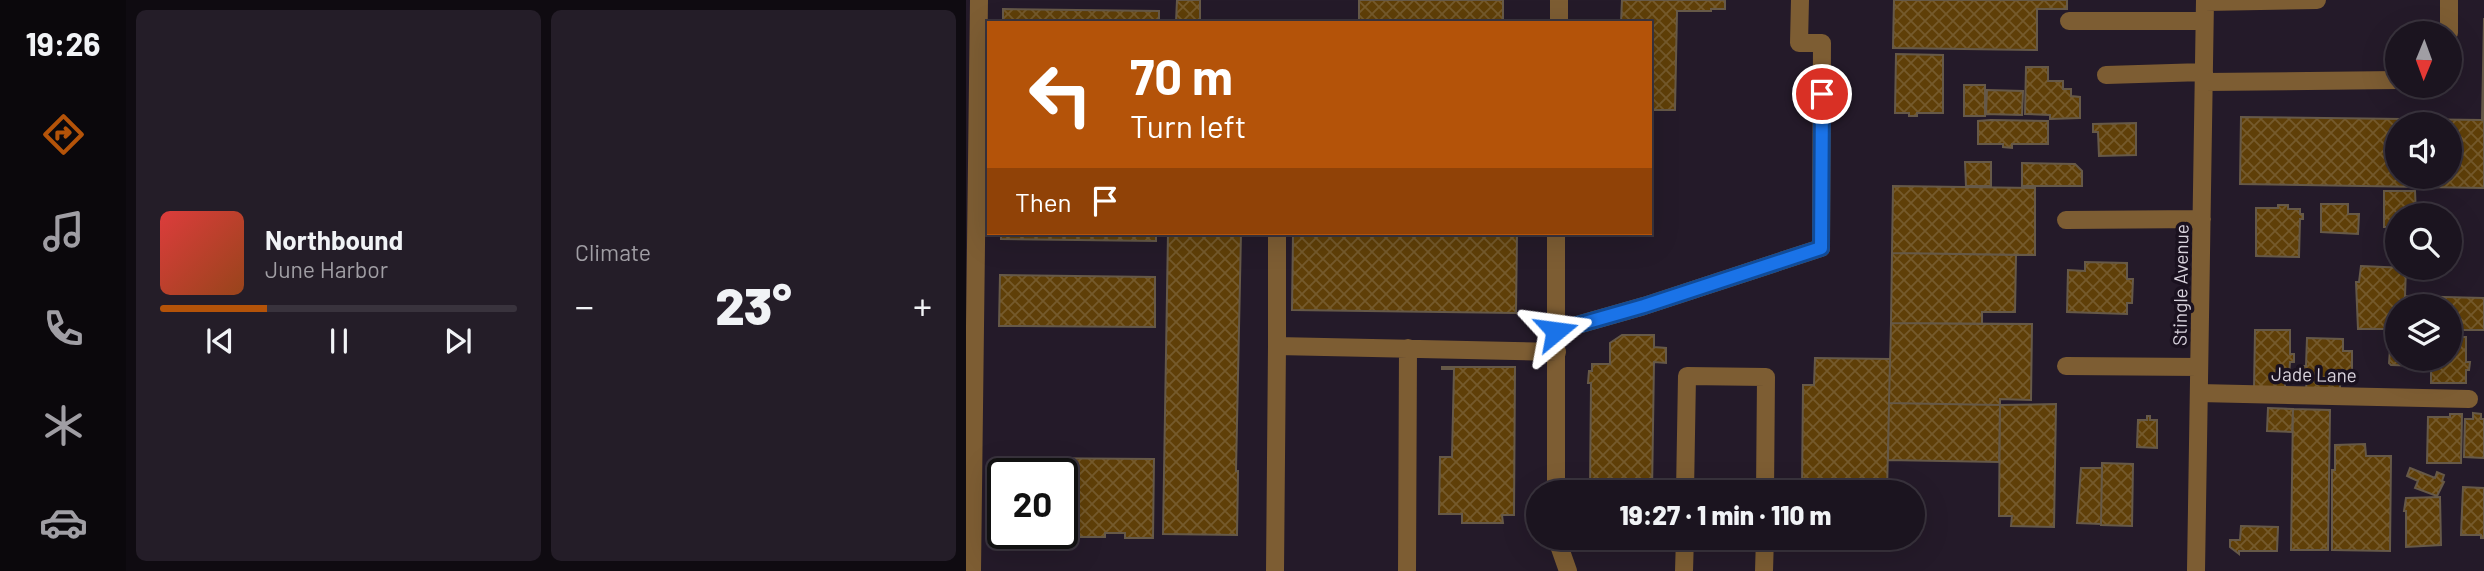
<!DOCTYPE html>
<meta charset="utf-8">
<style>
:root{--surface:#1b141f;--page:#241d28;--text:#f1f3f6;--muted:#a09ea4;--line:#39333d;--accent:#b45309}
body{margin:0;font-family:Barlow,sans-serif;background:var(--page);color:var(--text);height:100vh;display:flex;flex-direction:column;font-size:26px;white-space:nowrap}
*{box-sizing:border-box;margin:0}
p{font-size:23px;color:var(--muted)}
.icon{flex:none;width:38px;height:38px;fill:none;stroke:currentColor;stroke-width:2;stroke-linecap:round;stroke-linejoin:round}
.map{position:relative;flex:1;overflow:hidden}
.panel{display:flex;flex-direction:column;gap:10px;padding:10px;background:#0f0b11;width:840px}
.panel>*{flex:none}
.banner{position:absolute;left:21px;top:21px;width:665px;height:214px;border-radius:0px;box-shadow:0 7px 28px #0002,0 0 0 2px var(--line);background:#b45309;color:#fff;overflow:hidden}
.needle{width:46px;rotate:181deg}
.fabs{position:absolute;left:1419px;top:21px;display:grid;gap:14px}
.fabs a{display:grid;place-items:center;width:77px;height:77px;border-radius:50%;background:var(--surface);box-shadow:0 7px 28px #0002,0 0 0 2px var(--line);font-size:35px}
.speed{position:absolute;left:21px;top:458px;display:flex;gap:14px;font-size:35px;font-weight:700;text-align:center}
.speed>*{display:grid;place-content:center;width:91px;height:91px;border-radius:50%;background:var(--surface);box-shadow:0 7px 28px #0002,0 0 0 2px var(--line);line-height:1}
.speed .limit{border:4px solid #111;border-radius:10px;background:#fff;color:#111}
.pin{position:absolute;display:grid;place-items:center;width:60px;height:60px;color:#fff;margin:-30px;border:4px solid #fff;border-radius:50%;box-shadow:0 2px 7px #0007}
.me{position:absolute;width:77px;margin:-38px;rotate:74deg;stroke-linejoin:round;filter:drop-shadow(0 0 5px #0008)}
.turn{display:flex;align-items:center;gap:24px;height:147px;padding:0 28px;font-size:32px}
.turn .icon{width:91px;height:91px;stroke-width:2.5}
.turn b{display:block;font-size:49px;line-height:60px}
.then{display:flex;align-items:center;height:66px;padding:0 28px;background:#0003;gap:14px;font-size:26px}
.big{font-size:52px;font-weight:800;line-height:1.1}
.panel .widget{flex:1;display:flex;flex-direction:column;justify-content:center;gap:10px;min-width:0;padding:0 24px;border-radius:10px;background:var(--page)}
.song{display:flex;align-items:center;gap:21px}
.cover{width:84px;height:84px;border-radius:10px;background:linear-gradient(135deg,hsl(0 70% 55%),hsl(20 70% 35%))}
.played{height:7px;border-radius:4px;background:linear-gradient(90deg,var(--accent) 30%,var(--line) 30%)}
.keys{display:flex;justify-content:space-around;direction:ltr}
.heat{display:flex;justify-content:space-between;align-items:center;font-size:38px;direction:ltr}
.panel .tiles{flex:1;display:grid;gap:10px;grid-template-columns:repeat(2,1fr)}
.trip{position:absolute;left:560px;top:480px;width:399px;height:70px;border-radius:35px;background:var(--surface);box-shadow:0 7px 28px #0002,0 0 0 2px var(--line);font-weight:800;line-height:70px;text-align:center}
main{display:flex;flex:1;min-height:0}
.tab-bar{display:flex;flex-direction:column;width:126px;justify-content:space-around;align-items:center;background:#0b080c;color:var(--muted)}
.tab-bar .icon{width:49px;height:49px}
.tab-bar .active{color:var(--accent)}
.tab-bar b{font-size:32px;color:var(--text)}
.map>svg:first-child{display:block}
.building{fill:url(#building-cross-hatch);stroke:#665948;stroke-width:2;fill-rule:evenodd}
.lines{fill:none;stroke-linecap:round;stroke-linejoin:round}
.minor{stroke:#7d5d33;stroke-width:18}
.route-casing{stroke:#114b97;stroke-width:18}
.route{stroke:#1a73e8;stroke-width:12}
.labels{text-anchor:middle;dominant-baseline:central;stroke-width:7;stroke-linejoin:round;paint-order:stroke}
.street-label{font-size:19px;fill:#d9d3dd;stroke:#1a111f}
</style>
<main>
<nav class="tab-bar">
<b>19:26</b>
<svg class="icon active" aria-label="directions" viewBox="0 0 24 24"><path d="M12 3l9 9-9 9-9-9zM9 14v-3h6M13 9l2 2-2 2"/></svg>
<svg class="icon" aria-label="music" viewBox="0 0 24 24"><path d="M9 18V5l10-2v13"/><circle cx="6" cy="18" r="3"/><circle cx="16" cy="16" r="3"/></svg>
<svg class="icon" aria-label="phone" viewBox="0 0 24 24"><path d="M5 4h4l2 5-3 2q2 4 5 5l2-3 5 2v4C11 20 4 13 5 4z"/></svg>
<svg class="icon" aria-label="climate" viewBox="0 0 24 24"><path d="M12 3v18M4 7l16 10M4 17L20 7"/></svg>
<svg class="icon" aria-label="car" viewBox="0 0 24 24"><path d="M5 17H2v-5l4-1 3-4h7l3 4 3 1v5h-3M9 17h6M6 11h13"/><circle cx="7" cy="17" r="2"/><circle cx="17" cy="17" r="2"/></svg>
</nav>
<section class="panel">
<div class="tiles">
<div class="widget">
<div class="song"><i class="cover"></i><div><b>Northbound</b><p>June Harbor</p></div></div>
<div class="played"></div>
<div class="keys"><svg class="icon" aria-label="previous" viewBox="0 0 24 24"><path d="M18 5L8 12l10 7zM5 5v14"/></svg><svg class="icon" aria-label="pause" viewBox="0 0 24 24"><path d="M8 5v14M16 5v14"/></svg><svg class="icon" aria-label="next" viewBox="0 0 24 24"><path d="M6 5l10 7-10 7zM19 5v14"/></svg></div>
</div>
<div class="widget"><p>Climate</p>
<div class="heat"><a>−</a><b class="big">23°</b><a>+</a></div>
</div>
</div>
</section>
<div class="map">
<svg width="1518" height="571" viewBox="0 0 1518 571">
<defs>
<pattern id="building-cross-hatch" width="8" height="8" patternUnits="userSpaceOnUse" patternTransform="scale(1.75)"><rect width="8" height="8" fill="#5f3f08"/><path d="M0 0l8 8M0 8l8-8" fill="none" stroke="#755a2c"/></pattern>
</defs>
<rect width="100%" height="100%" fill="#241a29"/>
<path class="building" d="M 211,0 L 234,0 L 234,23 L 210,22 Z
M 393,0 L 537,0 L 537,23 L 393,23 Z
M 656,0 L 759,0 L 759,9 L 745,9 L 745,11 L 711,11 L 709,110 L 684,110 L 684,23 L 655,23 Z
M 928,0 L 1101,0 L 1101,9 L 1071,9 L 1071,50 L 927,48 Z
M 37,9 L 193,11 L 193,23 L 37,23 Z
M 1518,18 L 1518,188 L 1274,184 L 1275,117 L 1516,120 ZM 1432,124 L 1484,124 L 1484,177 L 1432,177 Z
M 930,54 L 977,55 L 977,113 L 951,113 L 951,116 L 943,116 L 943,113 L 929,113 Z
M 1060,67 L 1082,67 L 1082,81 L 1097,81 L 1097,89 L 1105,89 L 1105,96 L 1114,97 L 1114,118 L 1084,119 L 1084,115 L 1059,114 Z
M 998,85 L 1019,85 L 1019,116 L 998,116 Z
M 1021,90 L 1057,91 L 1056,115 L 1020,114 Z
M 1025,120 L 1082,121 L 1082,144 L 1046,144 L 1046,148 L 1037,147 L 1037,144 L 1012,144 L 1012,121 Z
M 1170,123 L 1170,155 L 1133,156 L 1132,132 L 1127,132 L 1127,124 Z
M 999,162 L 1025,162 L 1025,186 L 1000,186 Z
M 1056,163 L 1109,164 L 1116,171 L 1116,186 L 1056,186 Z
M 927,186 L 1069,188 L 1069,255 L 926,253 Z
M 1418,191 L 1449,191 L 1450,215 L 1432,215 L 1432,227 L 1418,227 Z
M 1355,204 L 1382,204 L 1382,214 L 1393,214 L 1392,234 L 1355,232 Z
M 1312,205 L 1322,205 L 1322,209 L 1334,209 L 1334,214 L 1337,214 L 1337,219 L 1334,219 L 1333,257 L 1290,256 L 1290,208 L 1312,208 Z
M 35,233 L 190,233 L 190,241 L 35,239 Z
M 202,233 L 275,233 L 270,471 L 272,471 L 271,535 L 197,534 Z
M 327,233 L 551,233 L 550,313 L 326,310 Z
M 926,253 L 1050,255 L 1049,312 L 1016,312 L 1016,324 L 925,323 Z
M 1119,262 L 1161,263 L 1161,279 L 1167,279 L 1166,303 L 1161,303 L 1161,314 L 1101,312 L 1102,270 L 1119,271 Z
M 1395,266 L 1440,268 L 1439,296 L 1518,298 L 1518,330 L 1484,330 L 1484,306 L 1432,306 L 1432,329 L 1392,329 L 1390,282 L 1393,282 Z
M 34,275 L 189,277 L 189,327 L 33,326 Z
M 925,323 L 1066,324 L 1065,400 L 1034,399 L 1034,405 L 923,403 Z
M 1289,330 L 1324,330 L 1324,354 L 1328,354 L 1328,362 L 1324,362 L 1323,376 L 1319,376 L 1319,390 L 1288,390 Z
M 656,335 L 688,335 L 688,347 L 700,348 L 700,363 L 688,362 L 686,492 L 624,492 L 625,383 L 622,383 L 623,371 L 626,371 L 626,364 L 644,364 L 644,343 Z
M 1425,336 L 1432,337 L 1432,359 L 1456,359 L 1456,366 L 1425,365 L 1423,363 Z
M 1484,337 L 1500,337 L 1500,362 L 1504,362 L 1503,370 L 1500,370 L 1500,383 L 1465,383 L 1465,359 L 1484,359 Z
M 1341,338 L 1377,339 L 1377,351 L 1386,351 L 1386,371 L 1368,371 L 1368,375 L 1365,375 L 1365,379 L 1374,379 L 1374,392 L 1340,391 L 1341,373 L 1337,373 L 1338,366 L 1340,366 Z
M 849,358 L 924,359 L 921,492 L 836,492 L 837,385 L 848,385 Z
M 476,367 L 549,367 L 548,515 L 536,515 L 537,523 L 496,523 L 496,514 L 473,514 L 474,457 L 486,457 L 488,369 L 476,369 Z
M 923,403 L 1034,405 L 1033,462 L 922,460 Z
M 1090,404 L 1088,527 L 1045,526 L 1046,516 L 1033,516 L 1034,405 Z
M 1302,408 L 1327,409 L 1326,432 L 1301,431 Z
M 1327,409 L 1364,410 L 1362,550 L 1325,550 Z
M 1507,413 L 1515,414 L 1515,419 L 1518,419 L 1518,458 L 1498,457 L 1499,419 L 1507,419 Z
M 1484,414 L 1496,414 L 1495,463 L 1461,463 L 1462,417 L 1484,417 Z
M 1181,416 L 1184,416 L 1184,420 L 1191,420 L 1191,448 L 1171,447 L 1172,420 L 1181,420 Z
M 1399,444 L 1400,456 L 1425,456 L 1424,551 L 1366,550 L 1366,470 L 1369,470 L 1369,445 Z
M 52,458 L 188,459 L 187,538 L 159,538 L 159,533 L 139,533 L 139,537 L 112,537 L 112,533 L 96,533 L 96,474 L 52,474 Z
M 1136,463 L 1167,464 L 1166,526 L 1135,525 Z
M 1115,468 L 1136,468 L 1135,524 L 1111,523 Z
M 1444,468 L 1469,478 L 1471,472 L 1478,475 L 1476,481 L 1478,482 L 1471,496 L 1449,488 L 1452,481 L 1441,476 Z
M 1497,487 L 1518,488 L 1518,538 L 1515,538 L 1515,535 L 1495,535 Z
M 1474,497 L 1475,545 L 1440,547 L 1440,511 L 1438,511 L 1440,498 Z
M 1275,526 L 1312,527 L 1311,551 L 1273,551 L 1273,554 L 1264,547 L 1264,540 L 1274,540 Z
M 835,537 L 921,537 L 921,550 L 835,549 Z"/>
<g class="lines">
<path class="minor" d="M 1483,0 L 1483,33
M 1239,2 L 1351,0
M 1103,21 L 1238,21
M 593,23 L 593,0
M 1140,75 L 1238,72
M 1238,82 L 1432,80
M 1100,220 L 1236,219
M 311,233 L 311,346
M 590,331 L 678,306 L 855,248 L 856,43 L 833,43 L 834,0
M 1100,366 L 1233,367
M 1233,393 L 1503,399
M 590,492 L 590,233
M 719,492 L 721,376 L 800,377 L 799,492
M 590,537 L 602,571
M 6,571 L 13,0
M 309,571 L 311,346 L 591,352
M 441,571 L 442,348
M 718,571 L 719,537
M 798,571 L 799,537
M 1230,571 L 1239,0"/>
</g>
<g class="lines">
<g class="route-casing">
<path id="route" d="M 590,331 L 678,306 L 855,248 L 856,94"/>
</g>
<use href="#route" class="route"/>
</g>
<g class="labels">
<g class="street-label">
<text transform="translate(1214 285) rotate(-89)">Stingle Avenue</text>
<text transform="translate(1348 374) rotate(1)">Jade Lane</text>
</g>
</g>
</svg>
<div class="fabs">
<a><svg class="needle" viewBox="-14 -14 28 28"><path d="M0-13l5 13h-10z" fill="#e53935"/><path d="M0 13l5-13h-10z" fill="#a09ea4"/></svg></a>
<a><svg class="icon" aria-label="sound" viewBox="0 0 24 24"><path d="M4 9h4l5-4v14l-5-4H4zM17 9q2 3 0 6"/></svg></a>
<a><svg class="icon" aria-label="search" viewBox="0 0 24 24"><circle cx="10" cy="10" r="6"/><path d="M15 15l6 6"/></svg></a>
<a><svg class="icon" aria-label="layers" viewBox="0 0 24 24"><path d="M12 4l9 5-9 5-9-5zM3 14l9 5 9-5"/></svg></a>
</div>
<div class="speed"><div class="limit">20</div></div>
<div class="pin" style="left:856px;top:94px;background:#d93025"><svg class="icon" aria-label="arrive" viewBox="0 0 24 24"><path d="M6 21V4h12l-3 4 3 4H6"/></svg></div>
<svg class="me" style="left:590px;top:331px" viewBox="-20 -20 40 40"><path d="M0-17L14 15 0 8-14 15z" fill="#1a73e8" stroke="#fff" stroke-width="4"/></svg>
<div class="trip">19:27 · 1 min · 110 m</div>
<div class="banner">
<div class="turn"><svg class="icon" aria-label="left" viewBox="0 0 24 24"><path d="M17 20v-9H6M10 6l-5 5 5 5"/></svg><div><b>70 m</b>Turn left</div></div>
<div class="then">Then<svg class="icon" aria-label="arrive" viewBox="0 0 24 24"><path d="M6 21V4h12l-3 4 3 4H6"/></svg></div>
</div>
</div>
</main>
